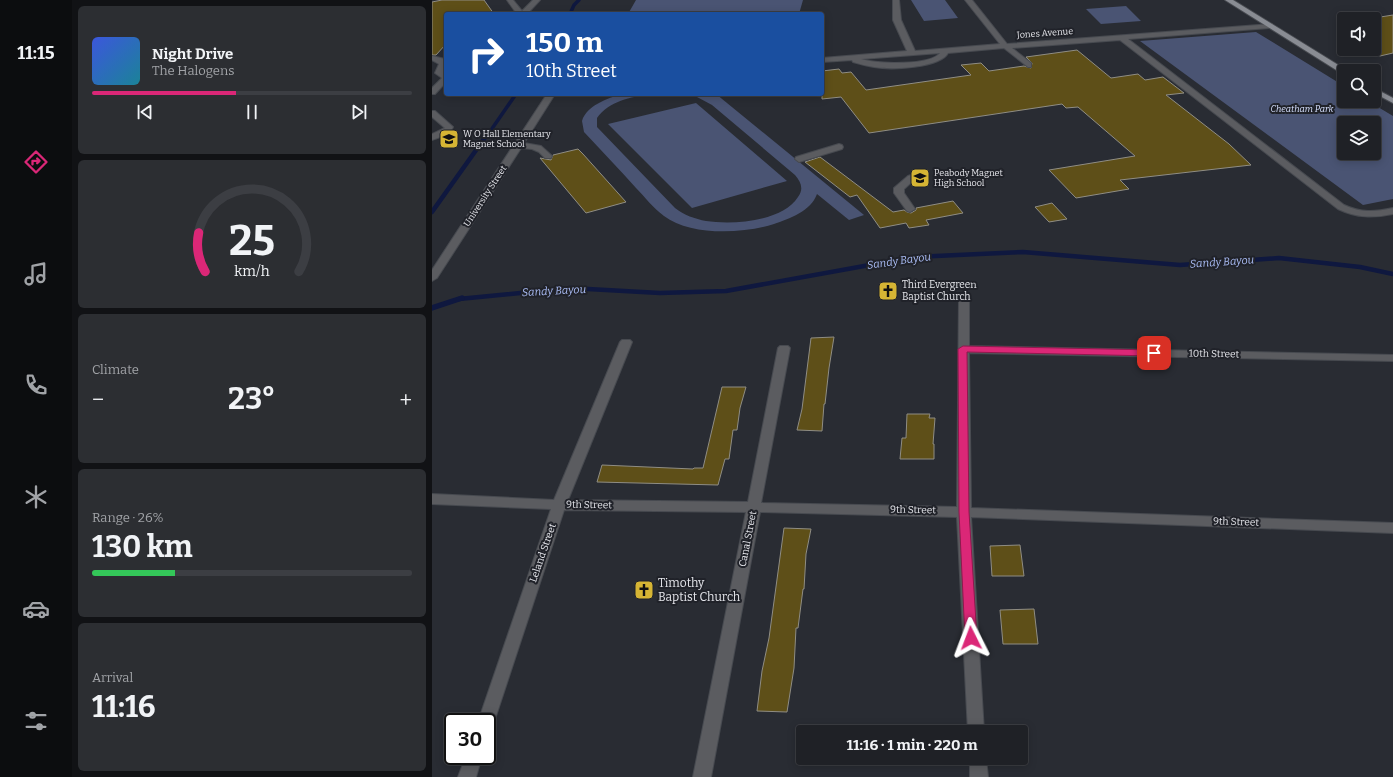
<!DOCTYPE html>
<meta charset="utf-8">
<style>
:root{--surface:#1f2126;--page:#2c2e32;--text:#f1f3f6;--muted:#a1a3a7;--line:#3c3e43;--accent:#db2777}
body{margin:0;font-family:Bitter,serif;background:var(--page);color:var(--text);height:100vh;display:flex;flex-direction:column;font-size:15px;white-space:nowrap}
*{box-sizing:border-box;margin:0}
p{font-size:13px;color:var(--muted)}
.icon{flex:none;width:22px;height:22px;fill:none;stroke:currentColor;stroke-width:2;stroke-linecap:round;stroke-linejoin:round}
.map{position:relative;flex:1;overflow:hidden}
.drawer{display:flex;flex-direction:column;gap:6px;padding:6px;background:#111215;width:360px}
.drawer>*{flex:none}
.guide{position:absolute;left:12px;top:12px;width:380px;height:84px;border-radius:4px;box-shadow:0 2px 10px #0003,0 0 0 1px var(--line);background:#1a4fa0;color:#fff;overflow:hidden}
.buttons{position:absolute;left:905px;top:12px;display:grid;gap:8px}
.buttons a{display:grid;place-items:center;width:44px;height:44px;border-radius:4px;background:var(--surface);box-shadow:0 2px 10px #0003,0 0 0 1px var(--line);font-size:20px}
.speed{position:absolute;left:12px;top:713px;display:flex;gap:8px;font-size:20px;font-weight:700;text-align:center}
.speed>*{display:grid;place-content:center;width:52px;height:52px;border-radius:50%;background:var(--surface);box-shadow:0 2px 10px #0003,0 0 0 1px var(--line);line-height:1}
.speed .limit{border:2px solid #111;border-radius:6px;background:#fff;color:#111}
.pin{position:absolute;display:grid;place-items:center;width:34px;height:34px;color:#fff;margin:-17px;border-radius:8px;box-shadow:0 2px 6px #0006}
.me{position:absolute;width:44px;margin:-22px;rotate:357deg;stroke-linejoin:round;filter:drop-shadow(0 0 3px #0008)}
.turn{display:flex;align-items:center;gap:14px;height:84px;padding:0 16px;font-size:18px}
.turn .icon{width:52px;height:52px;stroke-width:2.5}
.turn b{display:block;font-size:28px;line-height:34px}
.big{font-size:30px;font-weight:700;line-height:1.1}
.drawer .tile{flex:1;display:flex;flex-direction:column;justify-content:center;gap:6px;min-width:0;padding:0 14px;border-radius:6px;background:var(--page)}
.drawer .dial{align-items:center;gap:0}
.dial svg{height:104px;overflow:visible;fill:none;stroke:var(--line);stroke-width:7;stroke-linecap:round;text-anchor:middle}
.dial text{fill:var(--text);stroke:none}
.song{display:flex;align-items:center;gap:12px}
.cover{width:48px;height:48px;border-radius:6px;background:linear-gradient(135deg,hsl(230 70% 55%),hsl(190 70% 35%))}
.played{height:4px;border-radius:2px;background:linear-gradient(90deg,var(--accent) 45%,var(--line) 45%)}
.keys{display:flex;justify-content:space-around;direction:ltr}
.heat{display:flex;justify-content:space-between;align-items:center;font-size:22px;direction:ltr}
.charge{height:6px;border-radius:3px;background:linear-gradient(90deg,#34c759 26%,var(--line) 0)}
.trip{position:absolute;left:364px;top:725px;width:232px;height:40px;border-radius:4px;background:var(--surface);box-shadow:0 2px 10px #0003,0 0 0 1px var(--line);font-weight:700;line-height:40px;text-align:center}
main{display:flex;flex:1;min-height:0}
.tabs{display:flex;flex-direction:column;width:72px;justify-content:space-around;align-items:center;background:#0c0d0f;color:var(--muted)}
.tabs .icon{width:28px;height:28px}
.tabs .current{color:var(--accent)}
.tabs b{font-size:18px;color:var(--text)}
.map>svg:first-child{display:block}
.green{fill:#4a5473;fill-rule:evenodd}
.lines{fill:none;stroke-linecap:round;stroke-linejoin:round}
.stream-far2{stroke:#0f183f;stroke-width:3.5}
.stream-far1{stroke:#0f183f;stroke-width:4.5}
.stream{stroke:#0f183f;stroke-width:5.5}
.building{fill:#5e4f18;stroke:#8f8d84}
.minor-casing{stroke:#474a50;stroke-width:2}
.major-casing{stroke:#474a50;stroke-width:2}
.minor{fill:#5b5c60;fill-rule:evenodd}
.major{fill:#898c93;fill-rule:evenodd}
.route{fill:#db2777;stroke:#8e194d}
.labels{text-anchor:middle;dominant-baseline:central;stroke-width:4;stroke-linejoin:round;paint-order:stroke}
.far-street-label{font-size:9px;fill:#e5e6eb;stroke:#202229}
.far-park-label{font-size:9px;font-style:italic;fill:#d7e1ff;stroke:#202229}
.far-poi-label{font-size:9px;fill:#e5e6eb;stroke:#202229;text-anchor:start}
.poi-label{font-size:10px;fill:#e5e6eb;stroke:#202229;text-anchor:start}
.street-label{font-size:10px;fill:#e5e6eb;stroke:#202229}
.water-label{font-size:11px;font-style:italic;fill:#abbef7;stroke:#202229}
.near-poi-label{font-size:12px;fill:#e5e6eb;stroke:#202229;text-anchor:start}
</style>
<main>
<nav class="tabs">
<b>11:15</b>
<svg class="icon current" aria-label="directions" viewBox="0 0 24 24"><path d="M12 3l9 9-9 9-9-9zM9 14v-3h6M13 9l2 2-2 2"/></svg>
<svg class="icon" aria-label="music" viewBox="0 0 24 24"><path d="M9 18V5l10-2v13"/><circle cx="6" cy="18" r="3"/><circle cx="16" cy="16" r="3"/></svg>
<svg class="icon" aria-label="phone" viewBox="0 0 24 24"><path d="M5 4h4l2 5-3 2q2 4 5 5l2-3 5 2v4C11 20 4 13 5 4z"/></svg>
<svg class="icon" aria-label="climate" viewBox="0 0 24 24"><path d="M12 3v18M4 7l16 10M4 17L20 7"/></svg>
<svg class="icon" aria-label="car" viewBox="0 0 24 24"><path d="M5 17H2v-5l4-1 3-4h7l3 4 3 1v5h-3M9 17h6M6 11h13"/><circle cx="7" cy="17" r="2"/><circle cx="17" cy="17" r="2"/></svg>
<svg class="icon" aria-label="filters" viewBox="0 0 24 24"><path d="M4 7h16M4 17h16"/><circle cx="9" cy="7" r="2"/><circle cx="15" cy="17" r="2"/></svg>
</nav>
<section class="drawer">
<div class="tile">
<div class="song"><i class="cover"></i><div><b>Night Drive</b><p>The Halogens</p></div></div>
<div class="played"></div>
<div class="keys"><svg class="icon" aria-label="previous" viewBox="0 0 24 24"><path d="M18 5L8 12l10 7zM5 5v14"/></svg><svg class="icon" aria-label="pause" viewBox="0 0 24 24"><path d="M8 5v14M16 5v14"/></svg><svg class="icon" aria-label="next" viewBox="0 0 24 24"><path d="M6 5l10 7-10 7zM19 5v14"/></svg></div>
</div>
<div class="tile dial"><svg viewBox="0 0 100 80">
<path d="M14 69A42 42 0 1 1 86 69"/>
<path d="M14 69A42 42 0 0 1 9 39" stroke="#db2777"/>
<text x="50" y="56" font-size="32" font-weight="700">25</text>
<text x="50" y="72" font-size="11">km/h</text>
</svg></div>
<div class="tile"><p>Climate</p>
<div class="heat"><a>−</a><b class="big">23°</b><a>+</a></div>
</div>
<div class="tile"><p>Range · 26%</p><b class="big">130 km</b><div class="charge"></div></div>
<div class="tile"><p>Arrival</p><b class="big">11:16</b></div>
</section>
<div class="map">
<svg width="961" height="777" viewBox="0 0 961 777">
<rect width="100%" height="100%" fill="#292c33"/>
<path class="green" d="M 204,0 L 371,0 L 367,14 L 196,14 Z
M 479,0 L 513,0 L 526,18 L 492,21 Z
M 694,6 L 709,21 L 669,24 L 654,9 Z
M 824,32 L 912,86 L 912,101 L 936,101 L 961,116 L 961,199 L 931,205 L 708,41 ZM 912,123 L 942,123 L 942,153 L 912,153 Z
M 189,94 L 218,94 C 199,97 177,101 165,118 L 165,127 L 243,208 C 252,215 263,219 274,221 C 300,225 350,222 366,197 C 372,189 369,182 363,175 L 280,105 L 265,97 L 250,94 L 284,94 L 432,215 L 417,220 L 385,194 C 379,211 357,219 342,224 C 311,234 258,236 232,216 C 221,208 213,197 204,188 C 187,169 169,150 152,132 L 150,121 C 155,105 175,99 189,94 Z
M 264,103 L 355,181 L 260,208 L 176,124 Z"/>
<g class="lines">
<path class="stream-far2" d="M 138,14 L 142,5 L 147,0
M 57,133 L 84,94"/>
<path class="stream-far1" d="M 0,212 L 57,132
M 27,299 L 138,288 L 228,293 L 294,291 L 482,257 L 591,252 L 748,265 L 847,258 L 928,267 L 961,274"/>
<path class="stream" d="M 0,308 L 30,298"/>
</g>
<path class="building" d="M 10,0 L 52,0 L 62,14 L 14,14 L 14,44 L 4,55 L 0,55 L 0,2 Z
M 961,15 L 961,53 L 948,56 L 942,53 L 942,18 Z
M 645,50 L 679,78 L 706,74 L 713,80 L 731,77 L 752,93 L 734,95 L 797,144 L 819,165 L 688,180 L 697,189 L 644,198 L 617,170 L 703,156 L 646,107 L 634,108 L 630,104 L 437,133 L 409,97 L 390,99 L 390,71 L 407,69 L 410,73 L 419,72 L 434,90 L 539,75 L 529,65 L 549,63 L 557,71 L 592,66 L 599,68 L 600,63 L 594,57 Z
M 146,149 L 151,154 L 194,202 L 154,213 L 108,158 L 119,160 L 121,155 Z
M 388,157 L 461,212 L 472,210 L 475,212 L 479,213 L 484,210 L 484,208 L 521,201 L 531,213 L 494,220 L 497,225 L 477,228 L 474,223 L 448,228 L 425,195 L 418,197 L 373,162 Z
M 620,203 L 635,219 L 617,222 L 603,207 Z
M 402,337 L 397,368 L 393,404 L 392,404 L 390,431 L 365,430 L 370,409 L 379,338 Z
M 290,387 L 314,387 L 308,408 L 305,430 L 301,430 L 297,459 L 293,459 L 286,485 L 165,482 L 170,465 L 261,469 L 262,468 L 271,468 Z
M 475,414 L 498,414 L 497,418 L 503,418 L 501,444 L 502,444 L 502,459 L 468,459 L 470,438 L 474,438 Z
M 352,528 L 379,529 L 374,554 L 372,589 L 371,589 L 366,628 L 364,628 L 362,668 L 355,712 L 325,711 L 330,671 L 337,638 Z
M 588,545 L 592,576 L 560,576 L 558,546 Z
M 602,609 L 606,644 L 571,644 L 568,610 Z"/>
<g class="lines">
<g class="minor-casing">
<path id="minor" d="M 75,0 L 81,0 L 90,11 L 101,0 L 108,0 L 95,14 L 85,14 Z
M 461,0 L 467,0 L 469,20 L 483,51 L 568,44 L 533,0 L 540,0 L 575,44 L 840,24 L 840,28 L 837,28 L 696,39 L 912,205 C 929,213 943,212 961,208 L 961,214 C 941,218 925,218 906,209 L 688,40 L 580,48 L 599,63 L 599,67 L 596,67 L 572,48 L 516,53 C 508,68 459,70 442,67 C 435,66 428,64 421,62 L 420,60 L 390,62 L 390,58 L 475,51 L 461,20 ZM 508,53 C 498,66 444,64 429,59 Z
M 0,56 L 13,59 C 16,64 13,67 11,71 L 14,74 L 14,82 L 3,94 L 0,94 L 0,88 L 10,78 L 3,73 L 7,64 L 0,60 Z
M 115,94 L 123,94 L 92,143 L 109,146 L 120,156 L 119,158 L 113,158 L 107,152 L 100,149 L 89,148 L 5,278 L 0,281 L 0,270 Z
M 0,111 L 3,111 L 21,127 C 18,135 8,137 0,140 L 0,134 L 13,128 L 0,117 Z
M 407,144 L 410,145 L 411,147 L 410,149 L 367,162 L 363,159 L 364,157 Z
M 479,175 L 484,178 L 472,189 L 472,193 L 483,209 L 478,212 L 475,211 L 462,193 L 462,188 L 476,176 Z
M 532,295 L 537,298 L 537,346 L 961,355 L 961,361 L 537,353 L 539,508 L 961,523 L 961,533 L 539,517 L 552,732 L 536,732 L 525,517 L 328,512 L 279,777 L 261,777 L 314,512 L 132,510 L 62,722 L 60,727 L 55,728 L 55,722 L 46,722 L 119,509 L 0,504 L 0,494 L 122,500 L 188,342 L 190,340 L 198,340 L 200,342 L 136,500 L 316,502 L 346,348 L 348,346 L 356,346 L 358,348 L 329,503 L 525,507 L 527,298 Z
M 34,756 L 50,756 L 44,777 L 26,777 Z
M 538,758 L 554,758 L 556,777 L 538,777 Z"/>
</g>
<g class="major-casing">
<path id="major" d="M 793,0 L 801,0 L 916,71 L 912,71 L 912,73 L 909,73 Z
M 942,88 L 961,98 L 961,103 L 942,93 Z"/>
</g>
<use href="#minor" class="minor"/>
<use href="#major" class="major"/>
</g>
<path class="route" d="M 531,346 L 722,350 L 726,353 L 722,356 L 535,352 L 537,512 L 545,638 L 543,641 L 539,642 L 535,641 L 533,638 L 527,512 L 526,349 Z"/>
<defs>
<g id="school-square" transform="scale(1)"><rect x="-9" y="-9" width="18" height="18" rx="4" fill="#d6b534" stroke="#202229"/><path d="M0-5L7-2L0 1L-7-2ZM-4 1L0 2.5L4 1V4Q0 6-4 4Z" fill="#111"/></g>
<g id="church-square" transform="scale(1)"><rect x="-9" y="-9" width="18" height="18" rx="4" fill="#d6b534" stroke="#202229"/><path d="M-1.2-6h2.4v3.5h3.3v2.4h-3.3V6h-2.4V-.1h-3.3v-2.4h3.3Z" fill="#111"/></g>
</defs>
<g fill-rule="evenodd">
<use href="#school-square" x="17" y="139"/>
<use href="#school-square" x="488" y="178"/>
<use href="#church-square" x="456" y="291"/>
<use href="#church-square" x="212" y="590"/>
</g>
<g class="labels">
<g class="far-street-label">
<text transform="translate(613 33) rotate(-4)">Jones Avenue</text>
<text transform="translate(53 196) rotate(-57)">University Street</text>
</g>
<g class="far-park-label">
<text x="870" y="109">Cheatham Park</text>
</g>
<g class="far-poi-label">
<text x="31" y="134">W O Hall Elementary<tspan x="31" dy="10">Magnet School</tspan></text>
<text x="502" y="173">Peabody Magnet<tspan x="502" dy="10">High School</tspan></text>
</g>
<g class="poi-label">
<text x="470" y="285">Third Evergreen<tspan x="470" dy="12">Baptist Church</tspan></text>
</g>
<g class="street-label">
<text transform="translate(782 354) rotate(1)">10th Street</text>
<text transform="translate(157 505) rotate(1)">9th Street</text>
<text transform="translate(481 510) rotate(1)">9th Street</text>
<text transform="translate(804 522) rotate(2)">9th Street</text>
<text transform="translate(316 539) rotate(-79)">Canal Street</text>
<text transform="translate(111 553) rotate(-71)">Leland Street</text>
</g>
<g class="water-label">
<text transform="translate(467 261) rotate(-8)">Sandy Bayou</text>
<text transform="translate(790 262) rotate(-4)">Sandy Bayou</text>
<text transform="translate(122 291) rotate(-3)">Sandy Bayou</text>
</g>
<g class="near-poi-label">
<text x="226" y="583">Timothy<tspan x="226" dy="14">Baptist Church</tspan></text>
</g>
</g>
</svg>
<div class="buttons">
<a><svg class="icon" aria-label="sound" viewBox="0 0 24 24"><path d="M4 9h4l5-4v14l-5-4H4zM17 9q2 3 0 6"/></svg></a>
<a><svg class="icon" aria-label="search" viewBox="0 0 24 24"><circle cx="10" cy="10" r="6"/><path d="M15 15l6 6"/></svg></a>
<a><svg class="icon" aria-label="layers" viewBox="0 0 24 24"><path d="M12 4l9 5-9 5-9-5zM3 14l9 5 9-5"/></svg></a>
</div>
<div class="speed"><div class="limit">30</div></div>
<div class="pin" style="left:722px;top:353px;background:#d93025"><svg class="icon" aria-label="arrive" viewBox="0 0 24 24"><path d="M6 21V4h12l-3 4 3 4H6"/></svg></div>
<svg class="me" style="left:539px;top:638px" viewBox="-20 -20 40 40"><path d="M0-17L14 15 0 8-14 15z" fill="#db2777" stroke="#fff" stroke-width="4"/></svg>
<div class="trip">11:16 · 1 min · 220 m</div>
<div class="guide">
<div class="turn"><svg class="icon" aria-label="right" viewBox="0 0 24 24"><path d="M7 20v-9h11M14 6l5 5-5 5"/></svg><div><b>150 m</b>10th Street</div></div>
</div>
</div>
</main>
